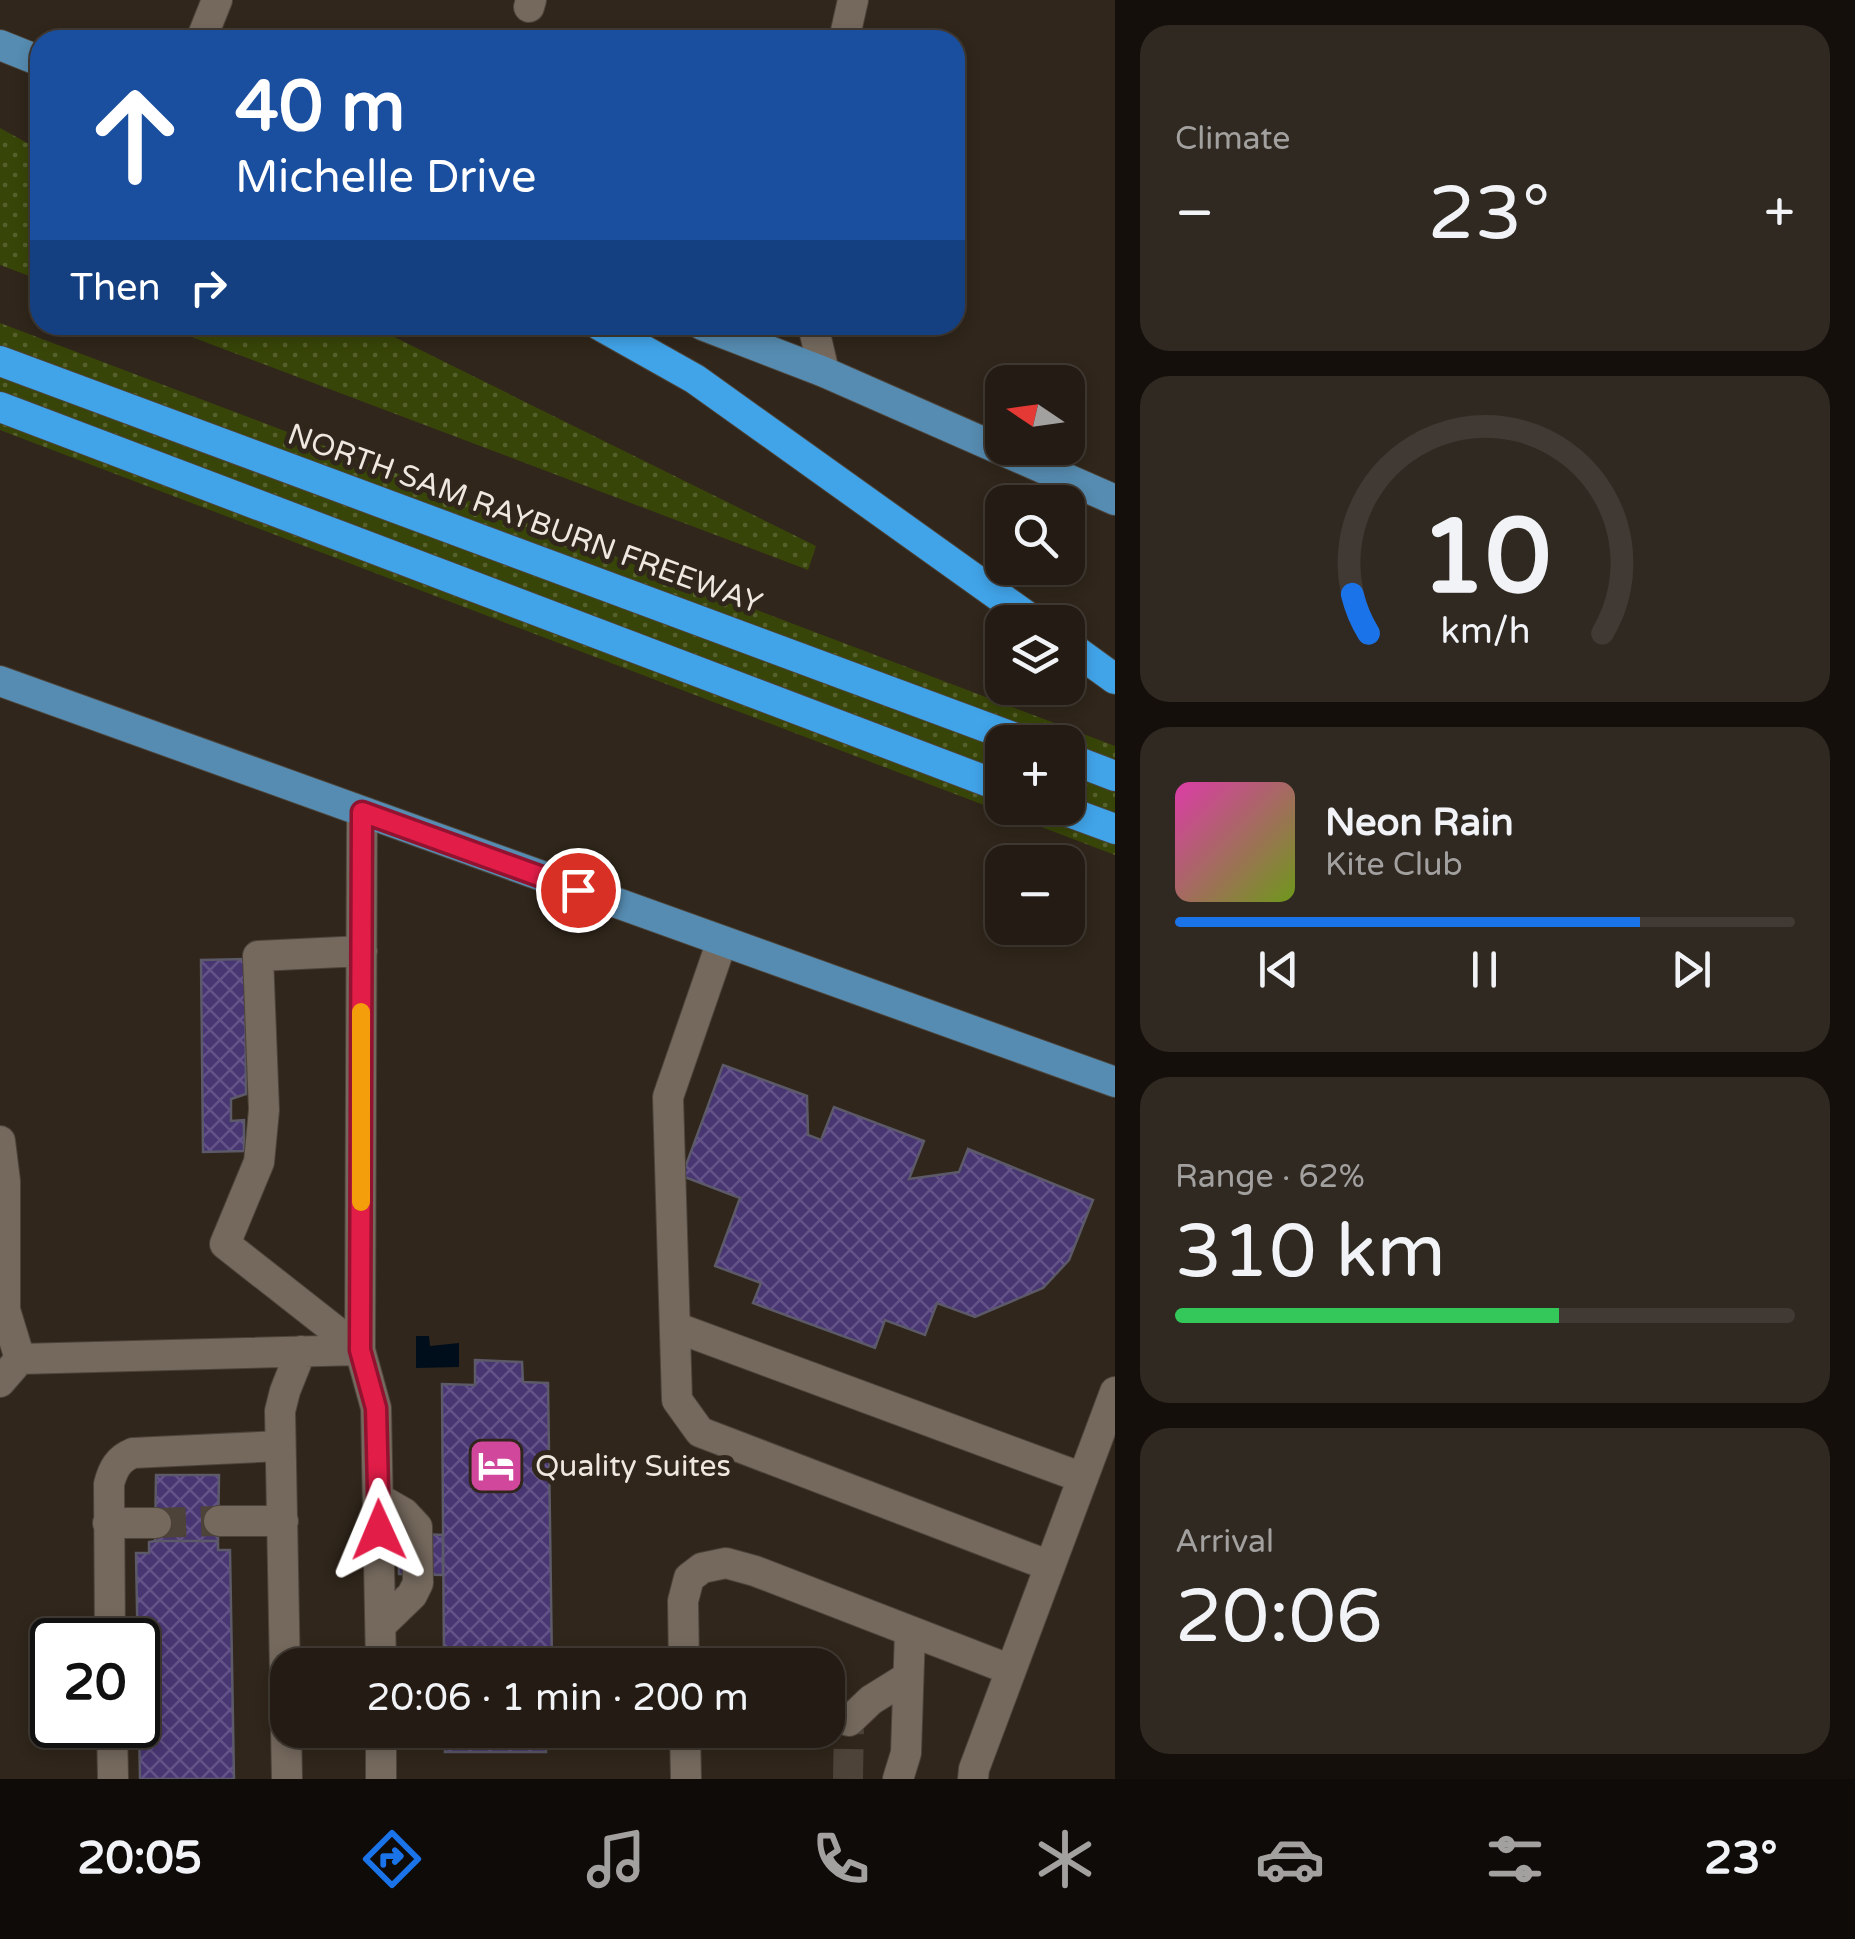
<!DOCTYPE html>
<meta charset="utf-8">
<style>
:root{--surface:#241c14;--page:#302922;--text:#f1f3f6;--muted:#a3a1a0;--line:#413a34;--accent:#1a73e8}
body{margin:0;font-family:"Varela Round",sans-serif;background:var(--page);color:var(--text);height:100vh;display:flex;flex-direction:column;font-size:38px;white-space:nowrap}
*{box-sizing:border-box;margin:0}
p{font-size:32px;color:var(--muted)}
.icon{flex:none;width:55px;height:55px;fill:none;stroke:currentColor;stroke-width:2;stroke-linecap:round;stroke-linejoin:round}
.map{position:relative;flex:1;overflow:hidden}
.details{display:flex;flex-direction:column;gap:25px;padding:25px;background:#140f0b;width:740px}
.details>*{flex:none}
.top-card{position:absolute;left:30px;top:30px;width:935px;height:305px;border-radius:30px;box-shadow:0 5px 15px #0003,0 0 0 2px var(--line);background:#1a4fa0;color:#fff;overflow:hidden}
.needle{width:65px;rotate:283deg}
.buttons{position:absolute;left:985px;top:365px;display:grid;gap:20px}
.buttons a{display:grid;place-items:center;width:100px;height:100px;border-radius:20px;background:var(--surface);box-shadow:0 5px 15px #0003,0 0 0 2px var(--line);font-size:50px}
.speed{position:absolute;left:30px;top:1618px;display:flex;gap:20px;font-size:50px;font-weight:700;text-align:center}
.speed>*{display:grid;place-content:center;width:130px;height:130px;border-radius:50%;background:var(--surface);box-shadow:0 5px 15px #0003,0 0 0 2px var(--line);line-height:1}
.speed .limit{border:5px solid #111;border-radius:15px;background:#fff;color:#111}
.pin{position:absolute;display:grid;place-items:center;width:85px;height:85px;color:#fff;margin:-42px;border:5px solid #fff;border-radius:50%;box-shadow:0 2px 10px #0007}
.me{position:absolute;width:110px;margin:-55px;rotate:359deg;stroke-linejoin:round;filter:drop-shadow(0 0 8px #0008)}
.turn{display:flex;align-items:center;gap:35px;height:210px;padding:0 40px;font-size:45px}
.turn .icon{width:130px;height:130px;stroke-width:2.5}
.turn b{display:block;font-size:70px;line-height:85px}
.then{display:flex;align-items:center;height:95px;padding:0 40px;background:#0003;gap:20px;font-size:38px}
.big{font-size:75px;font-weight:600;line-height:1.1}
.details .card{flex:1;display:flex;flex-direction:column;justify-content:center;gap:15px;min-width:0;padding:0 35px;border-radius:30px;background:var(--page)}
.details .dial{align-items:center;gap:0}
.dial svg{height:260px;overflow:visible;fill:none;stroke:var(--line);stroke-width:7;stroke-linecap:round;text-anchor:middle}
.dial text{fill:var(--text);stroke:none}
.song{display:flex;align-items:center;gap:30px}
.cover{width:120px;height:120px;border-radius:15px;background:linear-gradient(135deg,hsl(320 70% 55%),hsl(80 70% 35%))}
.played{height:10px;border-radius:5px;background:linear-gradient(90deg,var(--accent) 75%,var(--line) 75%)}
.keys{display:flex;justify-content:space-around;direction:ltr}
.heat{display:flex;justify-content:space-between;align-items:center;font-size:55px;direction:ltr}
.charge{height:15px;border-radius:8px;background:linear-gradient(90deg,#34c759 62%,var(--line) 0)}
.trip{position:absolute;left:270px;top:1648px;width:575px;height:100px;border-radius:30px;background:var(--surface);box-shadow:0 5px 15px #0003,0 0 0 2px var(--line);font-weight:600;line-height:100px;text-align:center}
.tabs{display:flex;height:160px;justify-content:space-around;align-items:center;background:#0e0b08;color:var(--muted)}
.tabs .icon{width:70px;height:70px}
.tabs .on{color:var(--accent)}
.tabs b{font-size:45px;color:var(--text)}
main{display:flex;flex:1;min-height:0}
.map>svg:first-child{display:block}
.grass{fill:url(#grass-dots);fill-rule:evenodd}
.water{fill:#000e1c}
.building{fill:url(#building-cross-hatch);stroke:#5c5968;stroke-width:2.5}
.lines{fill:none;stroke-linecap:round;stroke-linejoin:round}
.minor-tunnel{stroke:#4d4339;stroke-width:30;stroke-dasharray:30 15;stroke-linecap:butt}
.minor-casing{stroke:#4c433a;stroke-width:32}
.major-casing{stroke:#4c433a;stroke-width:32}
.highway-casing{stroke:#4c433a;stroke-width:32}
.minor{stroke:#75695d;stroke-width:30}
.major{stroke:#568cb1;stroke-width:30}
.highway{stroke:#41a4e9;stroke-width:30}
.route-casing{stroke:#92132f;stroke-width:25}
.route{stroke:#e11d48;stroke-width:18}
.slow{stroke:#f59e0b;stroke-width:18}
.labels{text-anchor:middle;dominant-baseline:central;stroke-width:10;stroke-linejoin:round;paint-order:stroke}
.street-label{font-size:30px;fill:#efe8e1;stroke:#30261b}
.poi-label{font-size:30px;fill:#efe8e1;stroke:#30261b;text-anchor:start}
</style>
<main>
<div class="map">
<svg width="1115" height="1779" viewBox="0 0 1115 1779">
<defs>
<pattern id="grass-dots" width="8" height="8" patternUnits="userSpaceOnUse" patternTransform="scale(2.5)"><rect width="8" height="8" fill="#384508"/><path d="M2 2h.1M6 6h.1" fill="none" stroke="#55602c" stroke-width="1.8" stroke-linecap="round"/></pattern>
<pattern id="building-cross-hatch" width="8" height="8" patternUnits="userSpaceOnUse" patternTransform="scale(2.5)"><rect width="8" height="8" fill="#483673"/><path d="M0 0l8 8M0 8l8-8" fill="none" stroke="#635387"/></pattern>
</defs>
<rect width="100%" height="100%" fill="#30261b"/>
<path class="grass" d="M 0,128 L 40,150 L 40,280 L 0,265 Z
M 0,323 L 1115,746 L 1115,855 L 0,430 ZM 1002,742 L 1068,742 L 1068,808 L 1002,808 Z
M 160,325 L 370,325 L 816,546 L 808,570 Z"/>
<path class="water" d="M 416,1336 L 429,1336 L 430,1346 L 459,1343 L 459,1367 L 416,1368 Z"/>
<path class="building" d="M 245,959 L 246,1094 L 231,1099 L 231,1121 L 244,1120 L 244,1151 L 203,1152 L 201,960 Z
M 723,1065 L 807,1096 L 808,1135 L 821,1140 L 834,1107 L 924,1141 L 909,1179 L 959,1172 L 968,1149 L 1093,1200 L 1069,1260 L 1043,1288 L 975,1317 L 937,1303 L 925,1335 L 885,1320 L 875,1348 L 753,1303 L 761,1283 L 715,1266 L 740,1198 L 682,1176 Z
M 475,1360 L 522,1362 L 523,1382 L 548,1383 L 552,1665 L 444,1665 L 442,1384 L 475,1385 Z
M 156,1475 L 219,1475 L 218,1541 L 155,1541 Z
M 398,1533 L 443,1535 L 443,1575 L 399,1574 Z
M 155,1541 L 218,1541 L 218,1550 L 230,1550 L 234,1779 L 140,1779 L 136,1553 L 149,1553 L 149,1542 Z
M 445,1730 L 546,1730 L 546,1752 L 445,1752 Z"/>
<g class="lines">
<path class="minor-tunnel" d="M 156,1523 L 219,1521
M 848,1779 L 849,1721"/>
<g class="minor-casing">
<path id="minor" d="M 529,7 L 531,0
M 201,40 L 217,0
M 844,40 L 853,0
M 813,325 L 824,372
M 362,813 L 360,1350 L 376,1408 L 381,1665
M 722,941 L 668,1097 L 677,1400 L 700,1432 L 1050,1566
M 0,1141 L 5,1181 L 5,1310 L 20,1359
M 675,1327 L 1083,1478
M 360,1350 L 225,1244 L 259,1162 L 264,1110 L 258,956 L 362,951
M 0,1382 L 20,1359 L 360,1350
M 378,1498 L 404,1513 L 417,1527 L 418,1583 L 412,1595 L 381,1625
M 219,1521 L 283,1521
M 108,1523 L 156,1523
M 110,1640 L 109,1484 C 113,1469 118,1459 133,1453 L 280,1446
M 684,1665 L 683,1601 L 689,1578 L 702,1568 L 726,1563 L 755,1571 L 1011,1670
M 849,1721 L 871,1700 L 908,1677
M 112,1725 L 113,1779
M 381,1730 L 381,1779
M 685,1730 L 686,1779
M 287,1779 L 280,1411 L 285,1391 L 301,1351
M 898,1779 L 906,1753 L 910,1631
M 973,1779 L 974,1769 L 1115,1392"/>
</g>
<g class="major-casing">
<path id="major" d="M 0,45 L 40,61
M 702,325 L 824,372 L 1115,500
M 0,681 L 1115,1082"/>
</g>
<g class="highway-casing">
<path id="highway" d="M 599,325 L 695,379 L 1035,622
M 0,361 L 1026,742
M 0,407 L 1002,787
M 1068,645 L 1115,679
M 1068,758 L 1115,776
M 1058,808 L 1115,829"/>
</g>
<use href="#minor" class="minor"/>
<use href="#major" class="major"/>
<use href="#highway" class="highway"/>
</g>
<g class="lines">
<g class="route-casing">
<path id="route" d="M 379,1530 L 376,1408 L 360,1350 L 362,812 L 578,890"/>
</g>
<use href="#route" class="route"/>
<path class="slow" d="M 361,1202 L 361,1012"/>
</g>
<defs>
<g id="hotel-square" transform="scale(2.875)"><rect x="-9" y="-9" width="18" height="18" rx="4" fill="#d1479c" stroke="#30261b"/><path d="M-6-4.5h1.5V1H6V5H4.5V3h-9V5H-6ZM-4 0a1.8 1.8 0 1 1 3.6 0ZM.5 0V-2.5h3Q6-2.5 6 0Z" fill="#fff"/></g>
</defs>
<g fill-rule="evenodd">
<use href="#hotel-square" x="496" y="1466"/>
</g>
<g class="labels">
<g class="street-label">
<text transform="translate(525 519) rotate(20)">NORTH SAM RAYBURN FREEWAY</text>
</g>
<g class="poi-label">
<text x="535" y="1466">Quality Suites</text>
</g>
</g>
</svg>
<div class="buttons">
<a><svg class="needle" viewBox="-14 -14 28 28"><path d="M0-13l5 13h-10z" fill="#e53935"/><path d="M0 13l5-13h-10z" fill="#a3a1a0"/></svg></a>
<a><svg class="icon" aria-label="search" viewBox="0 0 24 24"><circle cx="10" cy="10" r="6"/><path d="M15 15l6 6"/></svg></a>
<a><svg class="icon" aria-label="layers" viewBox="0 0 24 24"><path d="M12 4l9 5-9 5-9-5zM3 14l9 5 9-5"/></svg></a>
<a>+</a>
<a>−</a>
</div>
<div class="speed"><div class="limit">20</div></div>
<div class="pin" style="left:578px;top:890px;background:#d93025"><svg class="icon" aria-label="arrive" viewBox="0 0 24 24"><path d="M6 21V4h12l-3 4 3 4H6"/></svg></div>
<svg class="me" style="left:379px;top:1530px" viewBox="-20 -20 40 40"><path d="M0-17L14 15 0 8-14 15z" fill="#e11d48" stroke="#fff" stroke-width="4"/></svg>
<div class="trip">20:06 · 1 min · 200 m</div>
<div class="top-card">
<div class="turn"><svg class="icon" aria-label="ahead" viewBox="0 0 24 24"><path d="M12 20V5M6 11l6-6 6 6"/></svg><div><b>40 m</b>Michelle Drive</div></div>
<div class="then">Then<svg class="icon" aria-label="right" viewBox="0 0 24 24"><path d="M7 20v-9h11M14 6l5 5-5 5"/></svg></div>
</div>
</div>
<section class="details">
<div class="card"><p>Climate</p>
<div class="heat"><a>−</a><b class="big">23°</b><a>+</a></div>
</div>
<div class="card dial"><svg viewBox="0 0 100 80">
<path d="M14 69A42 42 0 1 1 86 69"/>
<path d="M14 69A42 42 0 0 1 9 57" stroke="#1a73e8"/>
<text x="50" y="56" font-size="32" font-weight="700">10</text>
<text x="50" y="72" font-size="11">km/h</text>
</svg></div>
<div class="card">
<div class="song"><i class="cover"></i><div><b>Neon Rain</b><p>Kite Club</p></div></div>
<div class="played"></div>
<div class="keys"><svg class="icon" aria-label="previous" viewBox="0 0 24 24"><path d="M18 5L8 12l10 7zM5 5v14"/></svg><svg class="icon" aria-label="pause" viewBox="0 0 24 24"><path d="M8 5v14M16 5v14"/></svg><svg class="icon" aria-label="next" viewBox="0 0 24 24"><path d="M6 5l10 7-10 7zM19 5v14"/></svg></div>
</div>
<div class="card"><p>Range · 62%</p><b class="big">310 km</b><div class="charge"></div></div>
<div class="card"><p>Arrival</p><b class="big">20:06</b></div>
</section>
</main>
<nav class="tabs">
<b>20:05</b>
<svg class="icon on" aria-label="directions" viewBox="0 0 24 24"><path d="M12 3l9 9-9 9-9-9zM9 14v-3h6M13 9l2 2-2 2"/></svg>
<svg class="icon" aria-label="music" viewBox="0 0 24 24"><path d="M9 18V5l10-2v13"/><circle cx="6" cy="18" r="3"/><circle cx="16" cy="16" r="3"/></svg>
<svg class="icon" aria-label="phone" viewBox="0 0 24 24"><path d="M5 4h4l2 5-3 2q2 4 5 5l2-3 5 2v4C11 20 4 13 5 4z"/></svg>
<svg class="icon" aria-label="climate" viewBox="0 0 24 24"><path d="M12 3v18M4 7l16 10M4 17L20 7"/></svg>
<svg class="icon" aria-label="car" viewBox="0 0 24 24"><path d="M5 17H2v-5l4-1 3-4h7l3 4 3 1v5h-3M9 17h6M6 11h13"/><circle cx="7" cy="17" r="2"/><circle cx="17" cy="17" r="2"/></svg>
<svg class="icon" aria-label="filters" viewBox="0 0 24 24"><path d="M4 7h16M4 17h16"/><circle cx="9" cy="7" r="2"/><circle cx="15" cy="17" r="2"/></svg>
<b>23°</b>
</nav>
